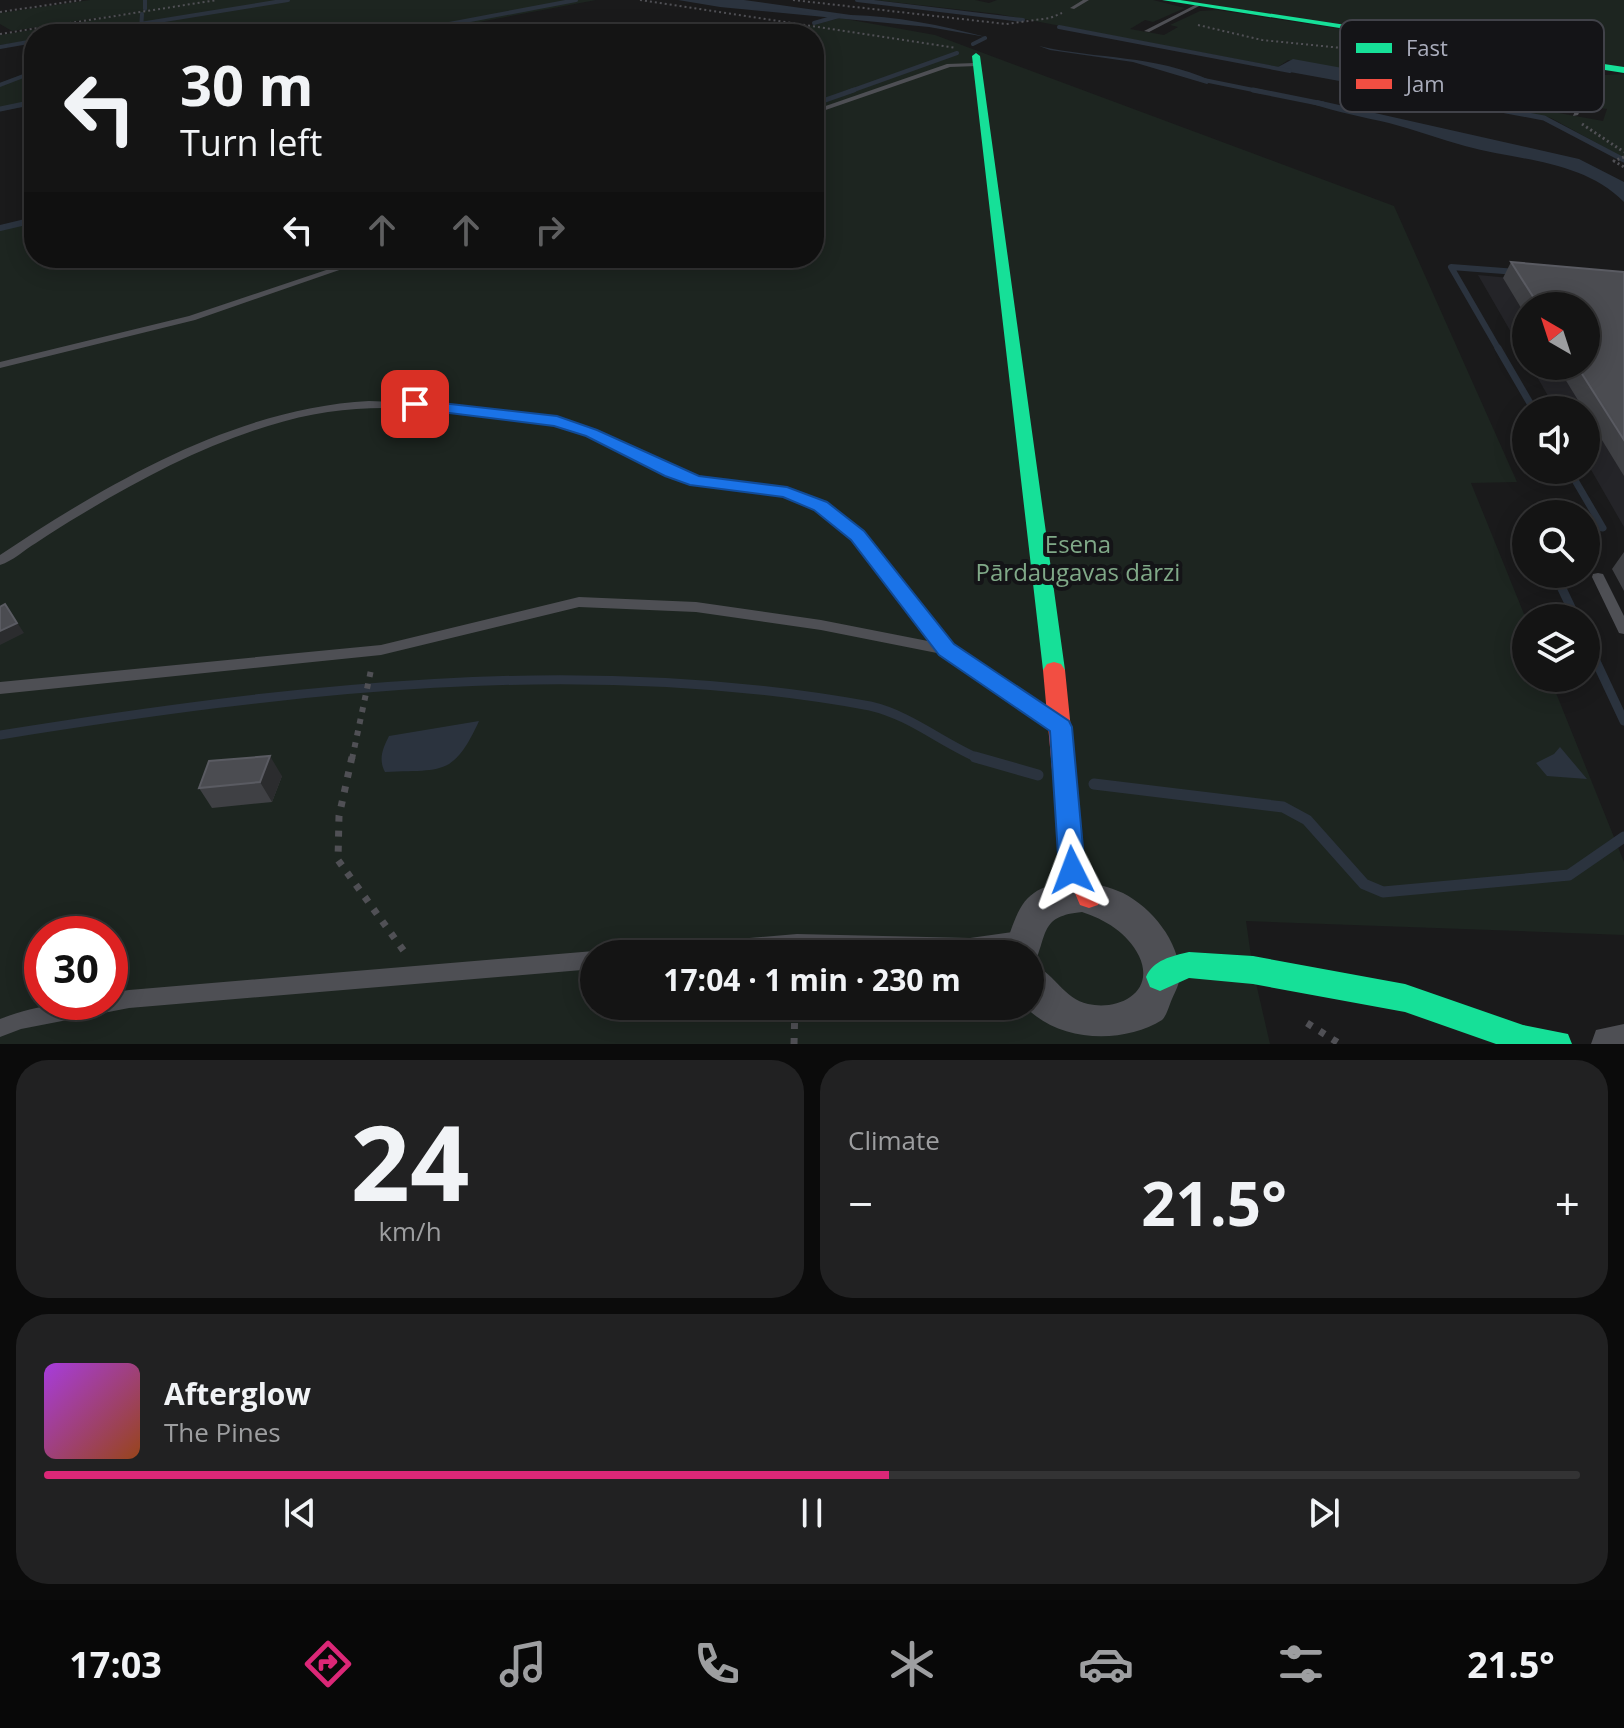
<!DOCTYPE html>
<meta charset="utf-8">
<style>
:root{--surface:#141414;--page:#212122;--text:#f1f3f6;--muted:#9d9ea0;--line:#333334;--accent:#db2777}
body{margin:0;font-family:"Open Sans",sans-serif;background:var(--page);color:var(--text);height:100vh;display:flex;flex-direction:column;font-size:30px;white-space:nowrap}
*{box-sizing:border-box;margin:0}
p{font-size:26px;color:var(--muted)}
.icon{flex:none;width:44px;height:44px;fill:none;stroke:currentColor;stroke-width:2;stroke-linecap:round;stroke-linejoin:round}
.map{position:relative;height:1044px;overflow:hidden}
.side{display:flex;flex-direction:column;gap:16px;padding:16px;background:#0b0b0b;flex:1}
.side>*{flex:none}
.top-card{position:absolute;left:24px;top:24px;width:800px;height:244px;border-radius:32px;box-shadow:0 4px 20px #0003,0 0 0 2px var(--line);background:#141414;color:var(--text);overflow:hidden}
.needle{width:52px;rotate:321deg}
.controls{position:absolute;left:1512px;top:292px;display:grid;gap:16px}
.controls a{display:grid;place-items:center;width:88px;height:88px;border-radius:50%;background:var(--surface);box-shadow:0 4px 20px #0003,0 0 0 2px var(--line);font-size:40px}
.speed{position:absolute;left:24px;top:916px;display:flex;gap:16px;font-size:40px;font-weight:700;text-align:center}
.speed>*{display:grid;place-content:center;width:104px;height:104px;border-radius:50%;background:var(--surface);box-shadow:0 4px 20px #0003,0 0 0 2px var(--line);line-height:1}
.speed .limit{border:12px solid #d22;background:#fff;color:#111}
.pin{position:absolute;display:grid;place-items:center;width:68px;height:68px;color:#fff;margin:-34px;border-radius:16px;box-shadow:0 4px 12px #0006}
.me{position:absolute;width:88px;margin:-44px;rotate:357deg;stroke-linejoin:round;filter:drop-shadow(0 0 6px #0008)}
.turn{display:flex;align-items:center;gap:28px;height:168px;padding:0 24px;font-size:36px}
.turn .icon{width:104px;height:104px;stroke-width:2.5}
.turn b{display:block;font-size:56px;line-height:68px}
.lanes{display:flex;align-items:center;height:76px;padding:0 24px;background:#0003;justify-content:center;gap:40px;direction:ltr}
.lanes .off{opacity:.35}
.big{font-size:60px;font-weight:700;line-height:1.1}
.side .tile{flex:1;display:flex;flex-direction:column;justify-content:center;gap:12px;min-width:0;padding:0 28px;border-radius:32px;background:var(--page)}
.side .dial{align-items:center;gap:0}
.dial b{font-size:104px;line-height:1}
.song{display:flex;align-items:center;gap:24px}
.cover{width:96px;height:96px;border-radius:12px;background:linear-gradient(135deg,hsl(280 70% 55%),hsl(20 70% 35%))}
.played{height:8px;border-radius:4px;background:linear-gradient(90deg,var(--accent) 55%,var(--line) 55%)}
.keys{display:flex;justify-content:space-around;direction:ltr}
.heat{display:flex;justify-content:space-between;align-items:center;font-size:44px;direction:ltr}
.side .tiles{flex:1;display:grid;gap:16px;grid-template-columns:1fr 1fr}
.tile:last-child{grid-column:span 2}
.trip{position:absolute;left:580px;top:940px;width:464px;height:80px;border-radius:40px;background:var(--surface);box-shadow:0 4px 20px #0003,0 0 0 2px var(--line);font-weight:700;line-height:80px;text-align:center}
.menu{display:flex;height:128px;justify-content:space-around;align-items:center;background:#080808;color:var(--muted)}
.menu .icon{width:56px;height:56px}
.menu .current{color:var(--accent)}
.menu b{font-size:36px;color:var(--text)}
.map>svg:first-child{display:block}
.built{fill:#242428}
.green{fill:#1d2520;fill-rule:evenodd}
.water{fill:#2b333e}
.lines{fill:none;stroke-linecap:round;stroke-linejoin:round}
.stream-far5{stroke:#2b333e;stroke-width:4}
.stream-far4{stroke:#2b333e;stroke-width:5}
.stream-far3{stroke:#2b333e;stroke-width:6}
.stream-far2{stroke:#2b333e;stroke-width:7}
.stream-far1{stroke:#2b333e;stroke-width:9}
.stream{stroke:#2b333e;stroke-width:11}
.path-far3{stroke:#505055;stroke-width:2;stroke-dasharray:2 3;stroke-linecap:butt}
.path-far2{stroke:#505055;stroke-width:3;stroke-dasharray:2 3;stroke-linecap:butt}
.path-far1{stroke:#505055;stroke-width:6;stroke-dasharray:5 7;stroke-linecap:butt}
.path{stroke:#505055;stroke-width:7;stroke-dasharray:6 9;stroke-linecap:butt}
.lane{fill:#4e4f54;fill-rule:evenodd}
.street{fill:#4e4f54;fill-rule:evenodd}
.fast{fill:#16e098;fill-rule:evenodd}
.jam{fill:#f24e42;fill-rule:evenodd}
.wall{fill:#3f4044}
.shaded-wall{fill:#2b2c2e}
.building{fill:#4b4c51;stroke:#5a5b62;stroke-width:2}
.route{fill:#1a73e8;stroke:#114b97;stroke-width:2}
.labels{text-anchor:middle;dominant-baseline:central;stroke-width:8;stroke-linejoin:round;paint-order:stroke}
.park-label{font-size:24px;fill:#80a988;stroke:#141417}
.key{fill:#141417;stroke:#414249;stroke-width:2}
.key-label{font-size:22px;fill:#aaadbc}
</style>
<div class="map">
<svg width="1624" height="1044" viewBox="0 0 1624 1044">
<rect width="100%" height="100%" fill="#1a1a1b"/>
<path class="built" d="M 1478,275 L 1624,289 L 1624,527 L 1586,461 L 1586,410 L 1556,410 L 1531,366 L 1586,366 L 1586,306 L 1526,306 L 1526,358 Z"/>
<path class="green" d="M 90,0 L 596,0 L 415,34 L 115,34 L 129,25 L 73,34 L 34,34 L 34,40 L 0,45 L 0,35 L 138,12 L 12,31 L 0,24 L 0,13 Z
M 875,0 L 975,0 L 989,3 L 997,0 L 1153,0 L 1185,8 L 1153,22 L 1145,20 L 1130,29 L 1164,35 L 1178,27 L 1170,25 L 1200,11 L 1217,10 L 1399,38 L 1409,43 L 1391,57 L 1376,55 L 1364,64 L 1416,74 L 1427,65 L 1413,62 L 1432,46 L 1448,46 L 1561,63 L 1578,71 L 1564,102 L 1547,99 L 1542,110 L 1603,121 L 1607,109 L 1592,107 L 1605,75 L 1624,74 L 1624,158 L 1551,118 L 1392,89 L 1288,60 L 1278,67 L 998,14 Z
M 1177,0 L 1624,0 L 1624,68 Z
M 840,18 L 935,35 L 1394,206 L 1517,482 L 1471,483 L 1526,619 L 1526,678 L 1550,678 L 1624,862 L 1624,935 L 1246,921 L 1253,970 L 1270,1044 L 0,1044 L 0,230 L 34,222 L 34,258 L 814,258 L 814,34 L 778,34 ZM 42,934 L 110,934 L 110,1002 L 42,1002 ZM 594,954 L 1030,954 L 1030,1006 L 594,1006 Z
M 34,70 L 34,105 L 0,111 L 0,83 Z"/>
<path class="water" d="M 678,0 L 744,0 L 851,15 C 895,16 941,25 986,37 L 929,27 L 720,7 Z
M 1039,46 C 1100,60 1152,54 1212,81 L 1207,84 L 1133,62 L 1050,50 Z
M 1293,59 L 1370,73 L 1375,76 L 1367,86 L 1279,70 L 1278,67 Z
M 1317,100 L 1579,159 L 1624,182 L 1624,202 C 1582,160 1520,161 1465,146 C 1440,139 1415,130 1389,123 C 1363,117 1337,112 1312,104 Z
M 479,721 C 453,778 441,769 385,772 C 378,759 383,748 389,736 Z
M 1560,747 L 1587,779 L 1547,776 L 1536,763 L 1554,754 Z"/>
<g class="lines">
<path class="stream-far5" d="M 145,0 L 145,9
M 857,0 L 1023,20
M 814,23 L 839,16
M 1059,27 L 1290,71
M 78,34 L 288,0
M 131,34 L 141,29 L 142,14
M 396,34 L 576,0
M 769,34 L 791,28
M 973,44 L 985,38
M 0,47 L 34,41
M 1199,79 L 1263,92
M 1358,83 L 1405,92
M 0,85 L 34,72
M 848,92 L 957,53"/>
<path class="stream-far4" d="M 1253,90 L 1323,104
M 1394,90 L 1544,118 L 1624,160
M 814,104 L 854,90
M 0,109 L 34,102"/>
<path class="stream-far3" d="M 0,228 L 34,220
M 1499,350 L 1451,267 L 1517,272"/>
<path class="stream-far2" d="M 1498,348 L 1534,410
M 1569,470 L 1603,528 L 1586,525"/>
<path class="stream-far1" d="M 1555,574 L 1576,618
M 1586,640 L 1624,721
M 0,735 C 288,689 580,653 870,706 C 910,715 942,743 980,759"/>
<path class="stream" d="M 975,757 L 1038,775
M 1094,784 L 1283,807 L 1307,820 L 1364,884 L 1383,892 L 1569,875 L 1624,837"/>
<path class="path-far3" d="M 640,0 L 956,48
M 793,0 L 1006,24 L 1050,18 L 1062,13
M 0,12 L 82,0
M 1198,25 L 1262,40 L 1342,48
M 0,34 L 217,0"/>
<path class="path-far2" d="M 1582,124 L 1624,152
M 1624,157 L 1614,161 L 1624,167"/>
<path class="path-far1" d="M 352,759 L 371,670"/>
<path class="path" d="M 352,757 L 339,816 L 338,860 L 406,954
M 1307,1023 L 1340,1044
M 794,1044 L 795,1006"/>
<path class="lane" d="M 1083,0 L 1089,0 L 1074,9 L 1070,8 Z
M 1197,4 L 1201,5 L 1149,32 L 1144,31 Z
M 1424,39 L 1429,40 L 1396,68 L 1392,68 L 1392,66 Z
M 975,63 L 977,66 L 950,67 L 814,114 L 814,110 L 947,64 Z
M 1597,64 L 1600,66 L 1578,115 L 1573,116 L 1594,66 Z
M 362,258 L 374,258 L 195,320 L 0,368 L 0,362 L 189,316 Z
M 369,401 L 421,403 L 556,418 L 590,428 L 661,463 L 689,474 L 785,488 L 814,498 L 838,513 L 860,532 L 880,554 L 951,646 L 1053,714 L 1055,718 L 1053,722 L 1048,724 L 1043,722 L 942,654 L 821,630 L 696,612 L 579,607 L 381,655 L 0,694 L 0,682 L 381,645 L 579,597 L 696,602 L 821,620 L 933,642 C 901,599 872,549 828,517 C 783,485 734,495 683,480 C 642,468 608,441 567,427 C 544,420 520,420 496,417 C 412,407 350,400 268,426 C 203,446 140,479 82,514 C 66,523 51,533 36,543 C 24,550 13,561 0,565 L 0,555 C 108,483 236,408 369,401 Z
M 1598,573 L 1603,574 L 1624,616 L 1624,634 L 1619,633 L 1592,577 L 1593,574 Z
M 1019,931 L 1025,934 L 1028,940 L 1025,946 L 982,954 L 797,952 L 769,954 L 657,954 L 660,948 L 666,945 L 797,934 L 970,938 Z
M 594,951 L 600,954 L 594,954 L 594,969 L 129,1008 L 21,1029 L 0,1037 L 0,1019 C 39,1004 69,1002 110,1002 L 110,993 L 129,990 Z"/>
<path class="street" d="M 1082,880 C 1095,884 1110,887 1123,893 C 1152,908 1179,941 1180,975 C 1180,983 1175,992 1172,999 C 1169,1006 1167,1015 1162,1020 C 1124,1044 1058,1043 1025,1006 L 1030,1006 L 1030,954 L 1003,954 C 1020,902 1023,885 1082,880 ZM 1082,912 C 1104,919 1128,933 1139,956 C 1156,992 1119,1011 1088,1004 C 1064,999 1055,974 1034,965 C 1048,933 1040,916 1082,912 Z
M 1624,1024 L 1624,1044 L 1591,1044 L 1596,1030 Z"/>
<path class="fast" d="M 1162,0 L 1180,0 L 1624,67 L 1624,73 Z
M 976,53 L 980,56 L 1065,670 L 1061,676 L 1054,678 L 1047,676 L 1043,670 L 972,56 Z
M 1189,952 L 1253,956 L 1405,984 L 1523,1025 L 1568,1034 L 1572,1044 L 1496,1044 L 1405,1012 L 1253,984 L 1189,978 L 1160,991 L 1150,987 L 1146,977 C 1153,960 1172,956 1189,952 Z"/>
<path class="jam" d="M 1054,662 L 1061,664 L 1065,670 L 1084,858 L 1102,896 L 1098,905 L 1089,908 L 1080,905 L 1060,858 L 1043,670 L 1047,664 Z"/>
</g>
<path class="wall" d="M 1511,262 L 1624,272 L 1624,476 L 1586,414 L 1586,410 L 1584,410 L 1557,366 L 1586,366 L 1586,306 L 1526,306 L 1526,316 L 1503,278 Z
M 1624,552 L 1624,591 L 1612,569 Z
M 282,776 L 272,802 L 212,808 L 199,788 Z"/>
<path class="shaded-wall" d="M 5,604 L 24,633 L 0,645 L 0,631 Z
M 270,756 L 282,776 L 272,802 L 260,782 Z"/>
<path class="building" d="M 1511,262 L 1624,272 L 1624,440 L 1577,366 L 1586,366 L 1586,306 L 1539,306 Z
M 5,604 L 17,623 L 0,631 L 0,607 Z
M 270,756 L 260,782 L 199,788 L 209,761 Z"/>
<path class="route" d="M 415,400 L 557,416 L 597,430 L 699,476 L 787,487 L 827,502 L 864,531 L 954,644 L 1069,721 L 1072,727 L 1085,870 L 1081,878 L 1072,882 L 1063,878 L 1059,870 L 1050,731 L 939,655 L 851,540 L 814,510 L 783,497 L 690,485 L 665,476 L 586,436 L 554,426 L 409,408 L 407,404 Z"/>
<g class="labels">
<g class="park-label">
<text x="1078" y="543">Esena<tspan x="1078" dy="28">Pārdaugavas dārzi</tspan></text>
</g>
</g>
<rect x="1340" y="20" width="264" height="92" rx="12" class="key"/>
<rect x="1356" y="43" width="36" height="10" fill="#16e098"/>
<rect x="1356" y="79" width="36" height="10" fill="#f24e42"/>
<g class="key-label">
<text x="1406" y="56">Fast</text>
<text x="1406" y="92">Jam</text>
</g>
</svg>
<div class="controls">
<a><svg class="needle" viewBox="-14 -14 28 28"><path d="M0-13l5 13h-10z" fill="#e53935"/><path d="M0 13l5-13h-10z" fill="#9d9ea0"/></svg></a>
<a><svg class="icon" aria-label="sound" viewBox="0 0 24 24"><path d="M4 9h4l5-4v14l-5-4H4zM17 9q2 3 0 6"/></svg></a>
<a><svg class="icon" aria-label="search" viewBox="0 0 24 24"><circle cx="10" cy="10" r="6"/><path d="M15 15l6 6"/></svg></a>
<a><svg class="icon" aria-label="layers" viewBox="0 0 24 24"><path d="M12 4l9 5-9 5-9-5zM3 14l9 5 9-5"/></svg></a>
</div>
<div class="speed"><div class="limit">30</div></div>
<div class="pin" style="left:415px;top:404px;background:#d93025"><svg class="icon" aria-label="arrive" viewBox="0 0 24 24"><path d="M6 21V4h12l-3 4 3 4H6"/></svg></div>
<svg class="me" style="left:1072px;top:870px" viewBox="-20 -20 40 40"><path d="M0-17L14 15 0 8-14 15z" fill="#1a73e8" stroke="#fff" stroke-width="4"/></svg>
<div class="trip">17:04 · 1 min · 230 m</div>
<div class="top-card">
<div class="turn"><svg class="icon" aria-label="left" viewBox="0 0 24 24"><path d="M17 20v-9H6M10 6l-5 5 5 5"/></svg><div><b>30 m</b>Turn left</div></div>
<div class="lanes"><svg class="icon" aria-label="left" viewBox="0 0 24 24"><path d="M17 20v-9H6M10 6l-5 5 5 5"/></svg><svg class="icon off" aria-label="ahead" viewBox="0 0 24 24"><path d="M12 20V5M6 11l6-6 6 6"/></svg><svg class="icon off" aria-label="ahead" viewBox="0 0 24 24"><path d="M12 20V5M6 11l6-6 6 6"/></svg><svg class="icon off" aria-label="right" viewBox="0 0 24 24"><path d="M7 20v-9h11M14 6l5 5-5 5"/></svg></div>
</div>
</div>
<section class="side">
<div class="tiles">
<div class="tile dial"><b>24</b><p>km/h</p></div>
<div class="tile"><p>Climate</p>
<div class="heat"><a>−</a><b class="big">21.5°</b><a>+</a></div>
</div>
<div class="tile">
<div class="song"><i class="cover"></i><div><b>Afterglow</b><p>The Pines</p></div></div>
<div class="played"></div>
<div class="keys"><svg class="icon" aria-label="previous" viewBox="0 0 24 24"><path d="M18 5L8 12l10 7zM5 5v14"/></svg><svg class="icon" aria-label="pause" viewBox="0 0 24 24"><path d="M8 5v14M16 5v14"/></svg><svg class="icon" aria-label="next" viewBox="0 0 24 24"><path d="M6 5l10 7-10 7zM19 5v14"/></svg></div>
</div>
</div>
</section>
<nav class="menu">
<b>17:03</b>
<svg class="icon current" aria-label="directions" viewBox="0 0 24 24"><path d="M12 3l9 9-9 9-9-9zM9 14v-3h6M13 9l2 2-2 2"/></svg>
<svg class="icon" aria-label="music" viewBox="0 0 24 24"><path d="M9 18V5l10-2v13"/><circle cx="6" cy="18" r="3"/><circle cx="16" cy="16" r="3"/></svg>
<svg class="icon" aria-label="phone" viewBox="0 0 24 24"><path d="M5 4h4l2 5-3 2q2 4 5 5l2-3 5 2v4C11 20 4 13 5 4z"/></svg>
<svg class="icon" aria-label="climate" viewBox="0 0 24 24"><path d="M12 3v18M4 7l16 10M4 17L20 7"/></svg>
<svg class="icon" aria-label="car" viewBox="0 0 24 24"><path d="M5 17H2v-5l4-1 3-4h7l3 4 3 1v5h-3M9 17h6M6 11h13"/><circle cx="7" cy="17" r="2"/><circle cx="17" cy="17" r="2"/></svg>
<svg class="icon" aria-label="filters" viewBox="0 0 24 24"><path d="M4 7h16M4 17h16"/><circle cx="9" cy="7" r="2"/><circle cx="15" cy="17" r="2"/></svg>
<b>21.5°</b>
</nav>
